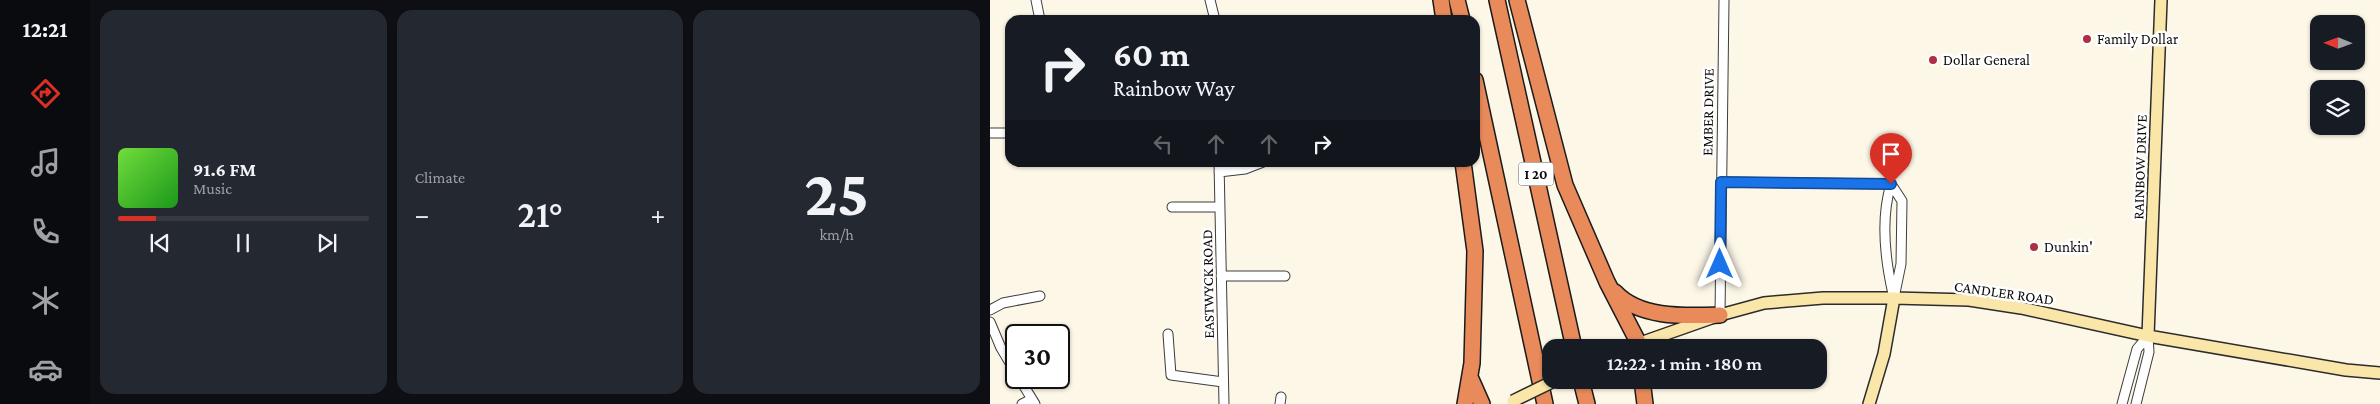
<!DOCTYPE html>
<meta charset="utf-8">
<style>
:root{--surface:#171b24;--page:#242831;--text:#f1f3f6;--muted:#9ea1a6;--line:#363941;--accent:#d93025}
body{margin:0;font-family:"Crimson Pro",serif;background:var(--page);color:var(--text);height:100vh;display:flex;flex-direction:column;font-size:19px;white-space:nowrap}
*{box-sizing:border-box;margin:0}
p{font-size:16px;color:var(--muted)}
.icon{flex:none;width:28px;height:28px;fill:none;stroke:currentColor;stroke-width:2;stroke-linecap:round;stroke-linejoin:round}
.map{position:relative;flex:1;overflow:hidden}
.drawer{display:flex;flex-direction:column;gap:10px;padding:10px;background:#0d0f14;width:900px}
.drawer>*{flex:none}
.hud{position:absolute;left:15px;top:15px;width:475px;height:152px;border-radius:15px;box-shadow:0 1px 4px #0004;background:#171b24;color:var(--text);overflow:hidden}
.needle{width:32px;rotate:271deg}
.tools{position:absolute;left:1320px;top:15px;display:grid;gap:10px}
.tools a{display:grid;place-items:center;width:55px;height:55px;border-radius:10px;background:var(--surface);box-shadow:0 1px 4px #0004;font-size:25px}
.speed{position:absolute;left:15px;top:324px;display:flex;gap:10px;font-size:25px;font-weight:700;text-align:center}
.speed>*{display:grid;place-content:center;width:65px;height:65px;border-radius:50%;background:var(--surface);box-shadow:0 1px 4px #0004;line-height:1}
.speed .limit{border:2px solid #111;border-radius:8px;background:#fff;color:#111}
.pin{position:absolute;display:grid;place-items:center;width:42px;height:42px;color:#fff;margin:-51px -21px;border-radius:50% 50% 50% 0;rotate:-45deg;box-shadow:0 0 5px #0007}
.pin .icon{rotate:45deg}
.me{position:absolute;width:55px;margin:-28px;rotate:0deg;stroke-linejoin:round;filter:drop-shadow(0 0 4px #0008)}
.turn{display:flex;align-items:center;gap:18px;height:105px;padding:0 25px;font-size:22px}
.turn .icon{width:65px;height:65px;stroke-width:2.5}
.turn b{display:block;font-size:35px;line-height:42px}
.lanes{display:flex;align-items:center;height:48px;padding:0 25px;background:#0003;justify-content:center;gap:25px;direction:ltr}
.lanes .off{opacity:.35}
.big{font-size:38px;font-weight:600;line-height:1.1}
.drawer .tile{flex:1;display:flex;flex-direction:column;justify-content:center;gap:8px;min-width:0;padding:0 18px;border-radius:15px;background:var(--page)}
.drawer .dial{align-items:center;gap:0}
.dial b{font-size:65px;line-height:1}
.song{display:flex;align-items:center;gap:15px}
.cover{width:60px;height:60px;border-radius:8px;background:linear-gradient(135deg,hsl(100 70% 55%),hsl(120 70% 35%))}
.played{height:5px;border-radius:2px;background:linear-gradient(90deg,var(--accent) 15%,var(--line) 15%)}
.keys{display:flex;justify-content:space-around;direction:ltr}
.heat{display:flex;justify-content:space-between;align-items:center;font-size:28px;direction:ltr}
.drawer .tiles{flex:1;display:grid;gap:10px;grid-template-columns:repeat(3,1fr)}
.trip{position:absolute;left:552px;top:339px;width:285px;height:50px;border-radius:15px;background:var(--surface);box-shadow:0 1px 4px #0004;font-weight:600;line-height:50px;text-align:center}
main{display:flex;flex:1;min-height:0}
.dock{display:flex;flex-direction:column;width:90px;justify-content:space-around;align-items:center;background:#090b0e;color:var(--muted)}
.dock .icon{width:35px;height:35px}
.dock .active{color:var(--accent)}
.dock b{font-size:22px;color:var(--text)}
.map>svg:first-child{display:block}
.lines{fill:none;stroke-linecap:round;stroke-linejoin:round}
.street-casing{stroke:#3d3d3d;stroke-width:11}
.secondary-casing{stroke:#2c2c2c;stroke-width:14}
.highway-casing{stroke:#1b1b1b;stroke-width:18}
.street{stroke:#fff;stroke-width:9}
.secondary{stroke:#f9e6a8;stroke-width:11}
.highway{stroke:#e98a5a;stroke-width:15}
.secondary-bridge-casing{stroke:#2c2c2c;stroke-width:14;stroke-linecap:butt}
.secondary-bridge{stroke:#f9e6a8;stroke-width:11}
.route-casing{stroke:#114b97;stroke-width:12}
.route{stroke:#1a73e8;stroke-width:9}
.poi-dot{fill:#ae2e43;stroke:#fff;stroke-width:2}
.labels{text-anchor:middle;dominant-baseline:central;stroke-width:5;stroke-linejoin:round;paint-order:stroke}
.shield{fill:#fff;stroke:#545454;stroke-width:1}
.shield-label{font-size:14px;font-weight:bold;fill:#0a0a0a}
.poi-label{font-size:15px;fill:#0a0a0a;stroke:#fff;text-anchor:start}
.street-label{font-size:15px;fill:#0a0a0a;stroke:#fff}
</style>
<main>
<nav class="dock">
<b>12:21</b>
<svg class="icon active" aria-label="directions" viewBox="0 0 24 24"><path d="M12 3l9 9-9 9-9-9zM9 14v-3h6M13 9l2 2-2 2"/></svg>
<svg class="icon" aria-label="music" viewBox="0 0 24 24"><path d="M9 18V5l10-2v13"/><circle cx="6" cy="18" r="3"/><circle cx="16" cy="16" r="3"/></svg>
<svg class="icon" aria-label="phone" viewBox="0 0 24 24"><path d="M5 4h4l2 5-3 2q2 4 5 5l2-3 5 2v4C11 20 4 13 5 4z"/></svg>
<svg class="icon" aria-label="climate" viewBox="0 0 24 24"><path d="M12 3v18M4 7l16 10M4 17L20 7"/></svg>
<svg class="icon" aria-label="car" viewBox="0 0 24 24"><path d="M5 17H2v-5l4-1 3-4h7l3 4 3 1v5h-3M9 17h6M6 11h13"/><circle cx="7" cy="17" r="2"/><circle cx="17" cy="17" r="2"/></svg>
</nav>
<section class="drawer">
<div class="tiles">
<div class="tile">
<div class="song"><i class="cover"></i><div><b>91.6 FM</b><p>Music</p></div></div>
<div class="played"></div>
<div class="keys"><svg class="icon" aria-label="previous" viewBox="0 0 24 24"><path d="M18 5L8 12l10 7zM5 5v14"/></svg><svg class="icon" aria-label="pause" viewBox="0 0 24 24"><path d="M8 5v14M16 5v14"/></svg><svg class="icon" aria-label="next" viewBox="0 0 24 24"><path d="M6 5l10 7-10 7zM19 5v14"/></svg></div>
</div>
<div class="tile"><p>Climate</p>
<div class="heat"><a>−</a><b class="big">21°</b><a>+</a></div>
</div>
<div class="tile dial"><b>25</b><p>km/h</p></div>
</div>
</section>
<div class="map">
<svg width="1390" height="404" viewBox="0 0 1390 404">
<rect width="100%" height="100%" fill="#fdf7e8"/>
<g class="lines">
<g class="street-casing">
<path id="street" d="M 46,0 L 50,20
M 220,0 L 225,20
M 0,133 L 20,133
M 229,162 L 234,404
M 229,172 L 255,169 L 273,162
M 731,182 L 901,184
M 901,184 L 912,201 L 911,264 L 904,298
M 901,184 C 890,220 895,259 903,294
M 182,207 L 230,207
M 231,276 L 295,276
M 0,310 L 13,303 L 50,296
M 730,315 L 734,0
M 0,322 L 11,348 L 26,373
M 178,334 L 181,375 L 233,382
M 29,378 L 45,404
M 32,404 L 42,399
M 290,404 L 291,397
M 1132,404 L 1147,349 L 1158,336
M 1146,404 L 1159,352 L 1158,336"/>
</g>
<g class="secondary-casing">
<path id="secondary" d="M 1158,336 L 1171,0
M 636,348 L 730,315 L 774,303 L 833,298 L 904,298 L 979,300 L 1031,308 L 1158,336 L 1356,370 L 1390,373
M 879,404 L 894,354 L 904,298"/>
</g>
<g class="highway-casing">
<path id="highway" d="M 451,0 L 454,20
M 467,0 L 472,20
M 507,0 L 584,348
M 527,0 L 575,185 L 617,282 L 648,342 L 649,348
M 485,80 L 555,404
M 473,162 L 485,251 L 482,363 L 475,404
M 625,292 C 650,319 696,316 730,315
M 480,377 L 492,404
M 591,380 L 597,404
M 652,380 L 655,404"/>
</g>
<use href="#street" class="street"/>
<use href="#secondary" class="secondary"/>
<use href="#highway" class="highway"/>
<g class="secondary-bridge-casing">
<path id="secondary-bridge" d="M 523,401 L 566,380"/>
</g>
<use href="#secondary-bridge" class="secondary-bridge"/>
</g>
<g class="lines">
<g class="route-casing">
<path id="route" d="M 730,264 L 731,182 L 901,184"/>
</g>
<use href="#route" class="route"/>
</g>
<g class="poi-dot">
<circle cx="1097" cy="39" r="5"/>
<circle cx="943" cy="60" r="5"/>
<circle cx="1044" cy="247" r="5"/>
</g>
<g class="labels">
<rect class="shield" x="528.5" y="162.5" width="35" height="23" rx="4"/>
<g class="shield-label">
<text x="546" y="174">I 20</text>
</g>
<g class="poi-label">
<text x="1107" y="39">Family Dollar</text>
<text x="953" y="60">Dollar General</text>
<text x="1054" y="247">Dunkin'</text>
</g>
<g class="street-label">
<text transform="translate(718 112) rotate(-89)">EMBER DRIVE</text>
<text transform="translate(1150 167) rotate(-88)">RAINBOW DRIVE</text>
<text transform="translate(218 284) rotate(-91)">EASTWYCK ROAD</text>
<text transform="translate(1014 293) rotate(8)">CANDLER ROAD</text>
</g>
</g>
</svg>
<div class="tools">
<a><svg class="needle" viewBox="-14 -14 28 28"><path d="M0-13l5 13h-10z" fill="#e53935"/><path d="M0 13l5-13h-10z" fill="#9ea1a6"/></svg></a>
<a><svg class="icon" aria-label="layers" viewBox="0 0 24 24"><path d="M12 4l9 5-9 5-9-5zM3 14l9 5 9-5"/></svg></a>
</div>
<div class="speed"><div class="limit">30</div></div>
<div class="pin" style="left:901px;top:184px;background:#d93025"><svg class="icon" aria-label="arrive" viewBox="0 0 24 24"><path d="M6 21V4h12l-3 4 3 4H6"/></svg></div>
<svg class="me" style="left:730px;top:264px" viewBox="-20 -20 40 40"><path d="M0-17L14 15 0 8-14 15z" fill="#1a73e8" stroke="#fff" stroke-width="4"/></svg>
<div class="trip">12:22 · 1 min · 180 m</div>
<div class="hud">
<div class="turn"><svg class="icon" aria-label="right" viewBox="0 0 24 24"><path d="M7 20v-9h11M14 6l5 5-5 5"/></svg><div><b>60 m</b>Rainbow Way</div></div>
<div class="lanes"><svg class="icon off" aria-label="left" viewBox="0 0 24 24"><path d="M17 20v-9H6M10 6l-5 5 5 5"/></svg><svg class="icon off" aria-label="ahead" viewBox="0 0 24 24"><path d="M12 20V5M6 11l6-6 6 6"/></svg><svg class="icon off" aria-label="ahead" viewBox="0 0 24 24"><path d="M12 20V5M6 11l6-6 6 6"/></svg><svg class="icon" aria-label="right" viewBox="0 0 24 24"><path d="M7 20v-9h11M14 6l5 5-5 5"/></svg></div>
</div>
</div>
</main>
